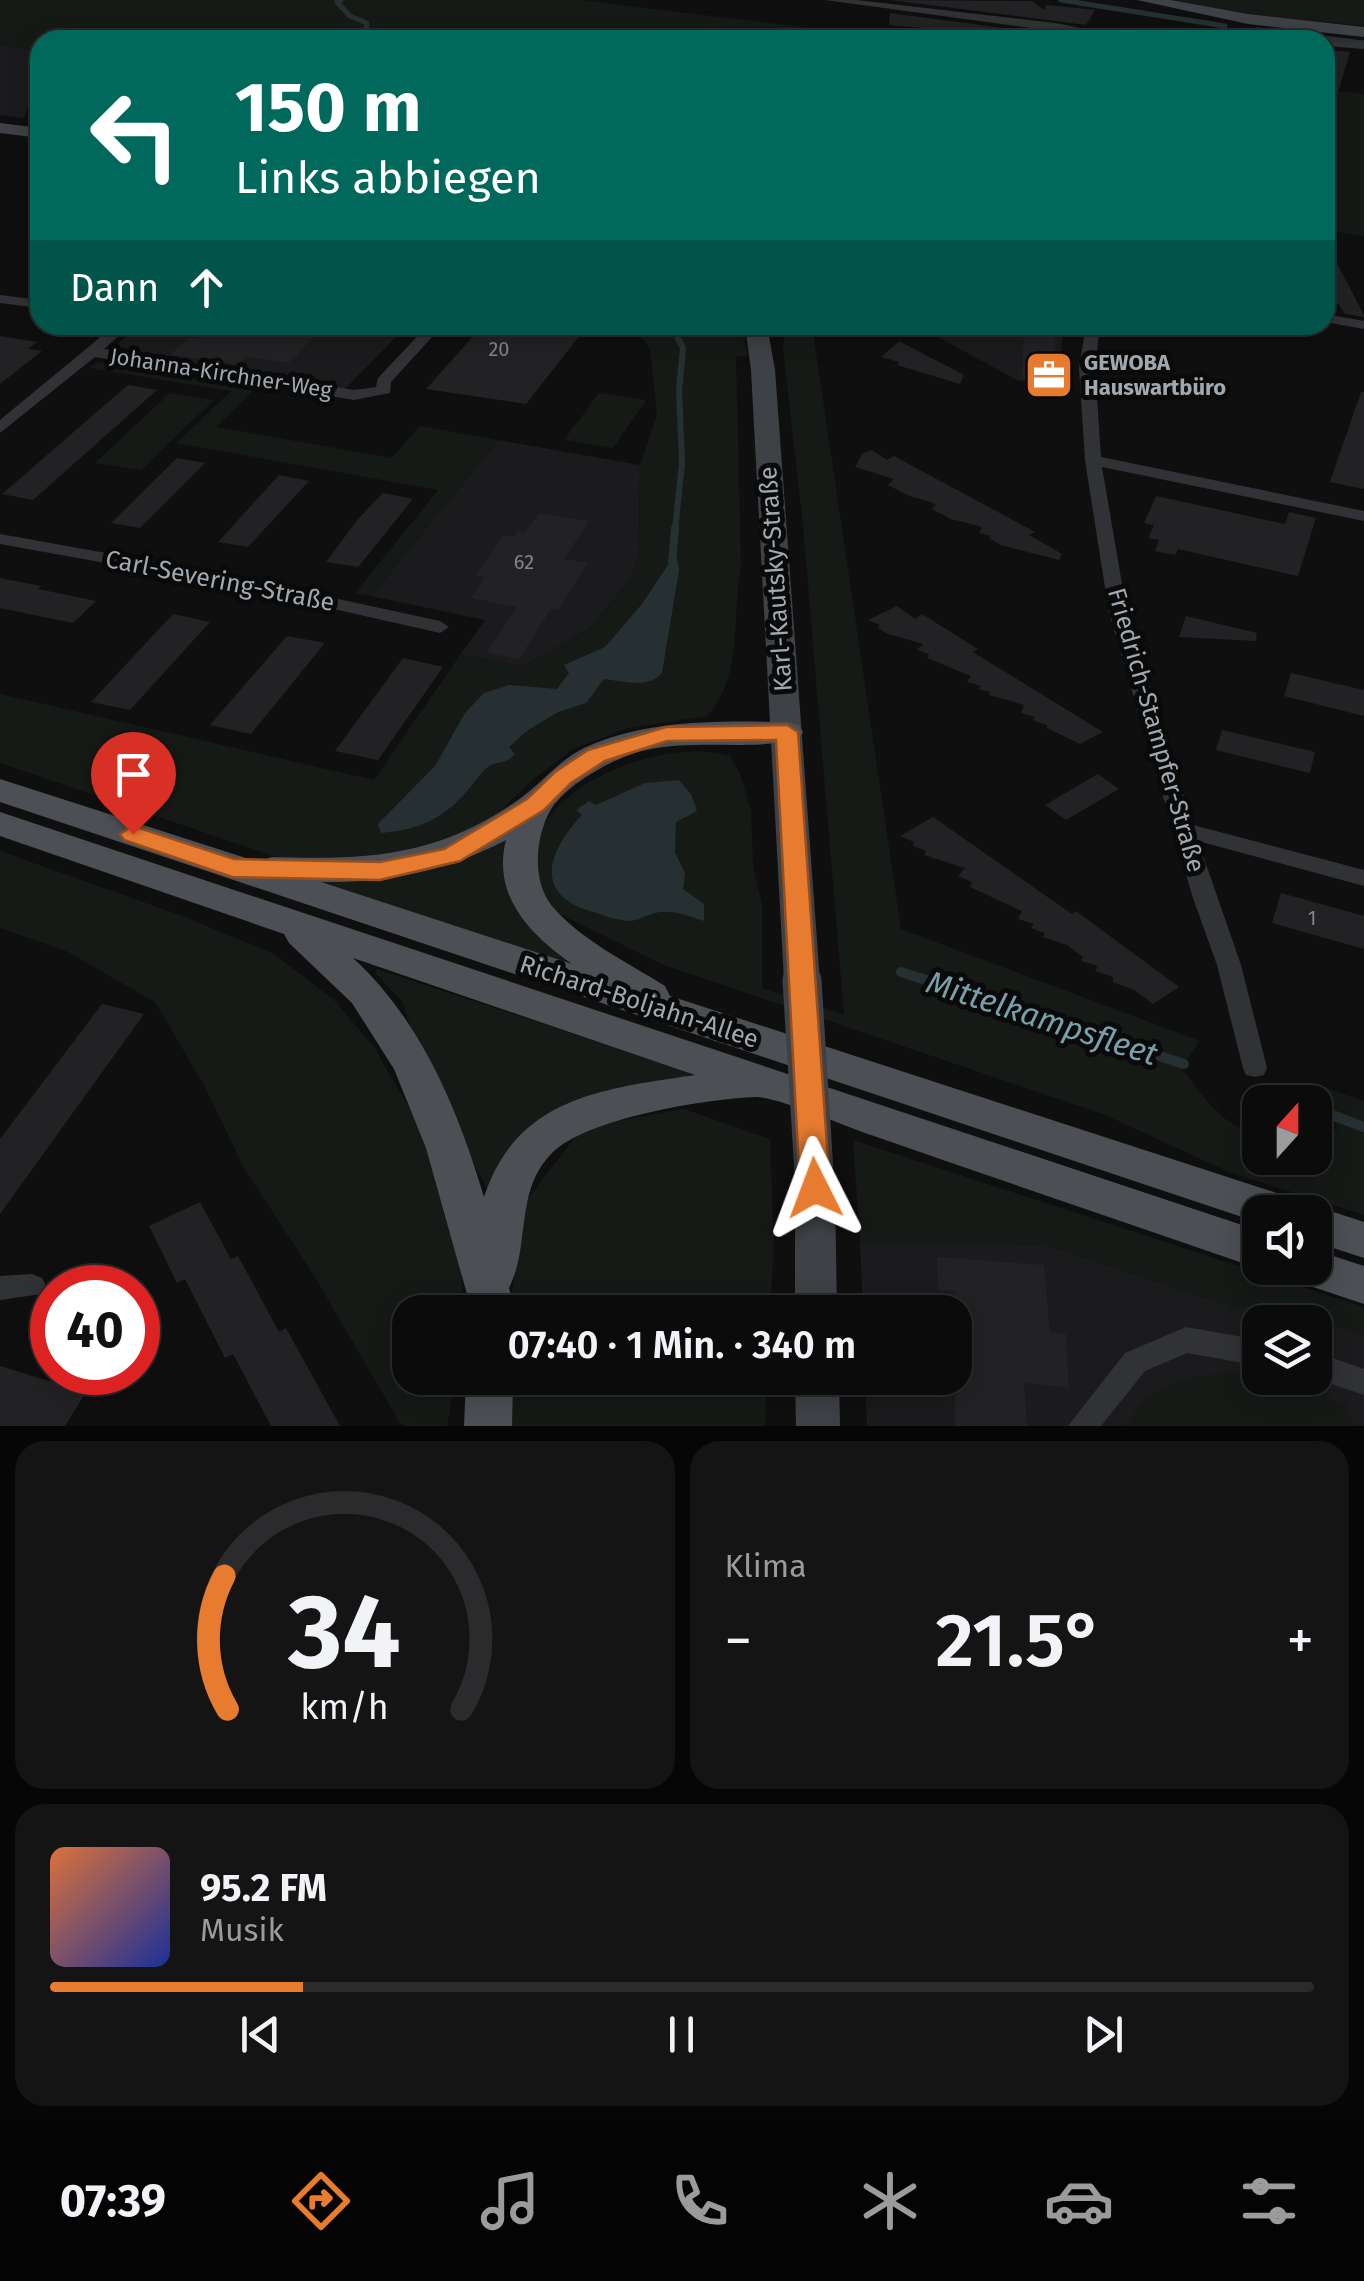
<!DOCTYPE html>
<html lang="de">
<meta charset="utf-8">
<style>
:root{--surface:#0b0b0c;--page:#141415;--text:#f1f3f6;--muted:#9a9b9d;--line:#2b2b2d;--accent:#e77b30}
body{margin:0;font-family:"Fira Sans",sans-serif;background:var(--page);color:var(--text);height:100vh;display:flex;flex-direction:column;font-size:38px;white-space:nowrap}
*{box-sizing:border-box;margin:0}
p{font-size:32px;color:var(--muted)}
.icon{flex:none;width:55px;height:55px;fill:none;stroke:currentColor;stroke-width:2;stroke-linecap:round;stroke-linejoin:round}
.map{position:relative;height:1426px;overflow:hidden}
.details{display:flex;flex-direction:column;gap:15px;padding:15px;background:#060607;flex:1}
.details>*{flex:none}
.hud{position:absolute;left:30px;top:30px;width:1305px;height:305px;border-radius:30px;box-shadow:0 5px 25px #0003,0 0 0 2px var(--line);background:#00695c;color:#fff;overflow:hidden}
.needle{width:65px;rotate:21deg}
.tools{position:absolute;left:1242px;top:1085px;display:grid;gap:20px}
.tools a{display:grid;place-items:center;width:90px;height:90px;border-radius:20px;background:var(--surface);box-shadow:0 5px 25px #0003,0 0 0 2px var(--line);font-size:50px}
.speed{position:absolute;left:30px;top:1265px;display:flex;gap:20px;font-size:50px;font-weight:700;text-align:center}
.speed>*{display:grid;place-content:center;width:130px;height:130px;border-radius:50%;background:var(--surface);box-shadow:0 5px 25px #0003,0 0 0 2px var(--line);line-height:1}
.speed .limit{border:15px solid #d22;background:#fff;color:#111}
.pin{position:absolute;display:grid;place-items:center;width:85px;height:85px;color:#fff;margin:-102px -42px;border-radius:50% 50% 50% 0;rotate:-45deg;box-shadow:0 0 10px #0007}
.pin .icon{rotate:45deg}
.me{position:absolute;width:110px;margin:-55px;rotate:357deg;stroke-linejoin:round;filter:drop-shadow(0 0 8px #0008)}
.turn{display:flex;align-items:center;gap:35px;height:210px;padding:0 40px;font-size:45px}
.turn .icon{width:130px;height:130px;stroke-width:2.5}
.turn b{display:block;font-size:70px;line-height:85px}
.then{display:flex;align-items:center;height:95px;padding:0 40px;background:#0003;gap:20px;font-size:38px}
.big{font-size:75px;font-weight:600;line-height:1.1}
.details .widget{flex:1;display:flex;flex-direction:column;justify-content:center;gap:15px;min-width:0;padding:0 35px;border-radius:30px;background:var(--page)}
.details .dial{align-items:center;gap:0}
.dial svg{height:260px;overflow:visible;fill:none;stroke:var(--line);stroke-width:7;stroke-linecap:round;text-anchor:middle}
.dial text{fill:var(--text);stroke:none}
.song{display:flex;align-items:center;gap:30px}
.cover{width:120px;height:120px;border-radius:15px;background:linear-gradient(135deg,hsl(20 70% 55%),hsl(230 70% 35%))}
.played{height:10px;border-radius:5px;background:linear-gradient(90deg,var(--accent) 20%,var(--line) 20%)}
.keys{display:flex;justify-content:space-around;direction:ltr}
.heat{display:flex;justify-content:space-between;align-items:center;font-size:55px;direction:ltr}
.details .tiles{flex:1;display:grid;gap:15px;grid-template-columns:1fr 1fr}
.widget:last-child{grid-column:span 2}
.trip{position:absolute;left:392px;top:1295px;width:580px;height:100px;border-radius:30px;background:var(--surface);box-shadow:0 5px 25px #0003,0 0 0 2px var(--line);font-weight:600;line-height:100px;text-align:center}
.dock{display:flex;height:160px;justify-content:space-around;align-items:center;background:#040405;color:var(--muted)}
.dock .icon{width:70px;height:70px}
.dock .current{color:var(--accent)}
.dock b{font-size:45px;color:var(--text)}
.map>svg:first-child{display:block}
.built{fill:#1b1b1d;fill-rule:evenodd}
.green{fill:#161a16}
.water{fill:#263033}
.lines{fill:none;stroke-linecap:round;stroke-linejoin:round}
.stream-far3{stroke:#263033;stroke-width:5}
.stream-far2{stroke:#263033;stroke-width:6}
.stream-far1{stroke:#263033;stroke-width:8}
.stream{stroke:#263033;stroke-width:10}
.building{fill:#222224}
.street{fill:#303235;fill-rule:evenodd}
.secondary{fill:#3e4145;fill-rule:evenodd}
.primary{fill:#4c5054;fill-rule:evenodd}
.secondary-bridge{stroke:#3e4145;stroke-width:39}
.route{fill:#e77b30;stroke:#96501f;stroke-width:2.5}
.labels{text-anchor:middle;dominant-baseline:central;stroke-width:10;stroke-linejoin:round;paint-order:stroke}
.number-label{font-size:20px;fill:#80868c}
.far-poi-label{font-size:22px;font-weight:bold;fill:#a1a9b0;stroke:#0a0a0b;text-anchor:start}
.far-street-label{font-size:22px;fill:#a1a9b0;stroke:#0a0a0b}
.street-label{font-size:25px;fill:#a1a9b0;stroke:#0a0a0b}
.near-water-label{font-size:32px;font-style:italic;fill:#78a0ab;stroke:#0a0a0b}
</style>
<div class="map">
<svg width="1364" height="1426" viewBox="0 0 1364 1426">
<rect width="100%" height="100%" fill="#0f0f10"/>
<path class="built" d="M 0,45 L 40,51 L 40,73 L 24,118 L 0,115 Z
M 140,325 L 408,325 L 345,389 L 109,351 Z
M 928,325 L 1063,325 L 1060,385 L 1019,381 L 925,330 Z
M 498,440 L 640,465 L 639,552 L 632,578 L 588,630 L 523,666 L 460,655 L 485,620 L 371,596 Z
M 940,1243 L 1046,1245 L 1235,1307 L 1269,1304 L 1364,1335 L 1364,1426 L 867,1426 L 865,1378 L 955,1378 L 955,1312 L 863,1312 L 860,1244 ZM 1260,1322 L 1315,1322 L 1315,1378 L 1260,1378 Z"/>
<path class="green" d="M 0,0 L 579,0 L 912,40 L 40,40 L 40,51 L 0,45 Z
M 1165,0 L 1364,0 L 1364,26 L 1256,15 Z
M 1325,90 L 1364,94 L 1364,236 L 1325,230 Z
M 632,325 L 740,325 L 748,356 L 736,356 L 741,568 C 731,617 744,676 707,716 L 629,728 L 573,749 L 530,782 L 486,825 L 443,849 L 319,864 L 274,856 L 0,763 L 0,694 L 374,780 L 460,655 L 523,666 L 588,630 L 632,578 L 639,552 L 640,465 L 657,415 L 650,349 Z
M 785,325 L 812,325 L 901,929 L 1200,1041 L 1181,1068 C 1202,1094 1223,1130 1260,1133 L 1260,1158 L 1315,1158 L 1315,1132 L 1337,1129 L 1324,1087 L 1364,1101 L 1364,1215 L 1229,1172 L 1103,1114 L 664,965 L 545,907 C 542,892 533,869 534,854 C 542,781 669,737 730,756 L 740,774 L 751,810 L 753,867 L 762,904 L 762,988 L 844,1015 L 803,525 L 783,349 Z
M 96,362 L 255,389 L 216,427 L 392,458 L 420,426 L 498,440 L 371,596 L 355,593 L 438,490 L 176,443 L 231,391 L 90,368 Z
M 170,393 L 214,400 L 141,470 L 95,463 Z
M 599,393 L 646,400 L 613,448 L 564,440 Z
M 519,821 L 517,838 L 569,962 L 565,965 L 321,885 L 327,879 C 408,886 452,860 519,821 Z
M 0,851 L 185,917 L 274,954 L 334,1000 L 374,1047 L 432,1148 L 460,1248 L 464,1312 L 410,1312 L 410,1378 L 455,1378 L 447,1426 L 404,1426 L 399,1421 L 313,1274 L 244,1168 L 204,1085 L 155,1002 L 66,951 L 0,928 Z
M 377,969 L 691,1073 L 681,1080 L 621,1093 L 488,1190 L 430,1084 L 402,1001 L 375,973 Z
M 684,1109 L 770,1139 L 774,1247 L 770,1312 L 509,1312 L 526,1201 L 583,1127 Z
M 853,1140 L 1364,1307 L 1364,1335 L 1269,1304 L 1235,1307 L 1046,1245 L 860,1244 Z
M 1241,1372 L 1311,1388 L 1347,1407 L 1355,1426 L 1126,1426 C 1150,1381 1196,1375 1241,1372 Z
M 508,1378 L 767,1378 L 765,1426 L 508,1426 Z"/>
<path class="water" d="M 676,553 L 679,570 L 662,673 C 648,689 623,681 604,679 L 586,703 L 558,712 L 528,730 L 509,747 L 515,754 C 505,765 498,760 488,767 C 480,773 473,785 466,792 C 442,820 417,830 381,833 L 378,824 L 435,766 L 465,713 L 484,693 L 509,685 L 557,689 L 569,673 L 564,665 L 605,647 L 642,604 Z
M 679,780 L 691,794 L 697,811 L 676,822 L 675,853 L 685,873 L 683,889 L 704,904 L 704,921 C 687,915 669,908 651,914 C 642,917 638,921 628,921 C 616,920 603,915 590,911 C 532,893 549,850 582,815 L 576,810 L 589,801 L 596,805 L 645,783 Z"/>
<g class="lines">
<path class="stream-far3" d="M 341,0 L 337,2 L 350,16 L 367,23 L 366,29
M 1061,0 L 1225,26
M 1258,30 L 1364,43
M 365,35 L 367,40"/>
<path class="stream-far2" d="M 671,325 L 683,348 L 679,390 L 682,463 L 675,530"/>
<path class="stream-far1" d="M 672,561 L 675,528"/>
<path class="stream" d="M 901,972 L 1184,1064
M 1335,1116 L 1364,1127"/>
</g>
<path class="building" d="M 891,0 L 1032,1 L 1044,10 L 1047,5 L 1095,10 L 1086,25 Z
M 890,13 L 1079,38 L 1011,40 L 989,37 L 992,34 L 889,25 Z
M 1325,50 L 1350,52 L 1330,119 L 1325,118 Z
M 1325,240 L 1364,315 L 1364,317 L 1345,314 L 1334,298 L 1325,298 Z
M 202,325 L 325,325 L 289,363 L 247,357 L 238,365 L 170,355 L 190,337 L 202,338 Z
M 477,325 L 588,325 L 526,404 L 426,389 L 476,333 Z
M 1024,325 L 1055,325 L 1056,383 L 1022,379 Z
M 0,336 L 37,342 L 28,349 L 42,351 L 0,384 Z
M 899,341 L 964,375 L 960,384 L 897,365 L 899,362 L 881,357 Z
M 128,385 L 157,390 L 33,500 L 2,494 Z
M 1361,392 L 1364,392 L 1364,489 L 1330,482 Z
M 872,450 L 887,460 L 894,456 L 1035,532 L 1029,535 L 1062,554 L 1059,560 L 1001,545 L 989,538 L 991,536 L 979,533 L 982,527 L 951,519 L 932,509 L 936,504 L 907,495 L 888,485 L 894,479 L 855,467 L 863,453 Z
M 177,458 L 205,463 L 140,528 L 111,523 Z
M 279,475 L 309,481 L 248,547 L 218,542 Z
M 383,493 L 413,499 L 358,567 L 326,562 L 358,519 Z
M 1156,496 L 1285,524 L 1289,512 L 1316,518 L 1298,576 L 1178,549 L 1175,555 L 1155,551 L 1159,540 L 1148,538 L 1154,525 L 1144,523 Z
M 539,513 L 589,521 L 564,559 L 588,563 L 558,610 L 551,609 L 519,659 L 486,653 L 517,607 L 471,598 L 485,577 L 475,575 L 504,535 L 514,537 L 518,531 L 525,532 Z
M 0,578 L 41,586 L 38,589 L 96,601 L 73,623 L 0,608 Z
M 897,606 L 915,619 L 922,614 L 978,649 L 973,652 L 1103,732 L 1080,744 L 1047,728 L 1047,725 L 1032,720 L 1035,717 L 1021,713 L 1024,705 L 989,695 L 990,692 L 978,689 L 981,686 L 967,682 L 971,676 L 927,658 L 929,654 L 917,650 L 923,644 L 888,634 L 878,628 L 880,625 L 868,620 Z
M 173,614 L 210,622 L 130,710 L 91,702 Z
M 1186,616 L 1257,633 L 1256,641 L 1179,637 Z
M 287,636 L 325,643 L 251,734 L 210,725 Z
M 403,658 L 443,667 L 378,760 L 335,751 Z
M 1291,673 L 1364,690 L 1364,716 L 1284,696 Z
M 1222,730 L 1315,752 L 1310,773 L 1216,750 Z
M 1098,774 L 1119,789 L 1066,820 L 1045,805 Z
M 933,817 L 1072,914 L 1076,911 L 1179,987 L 1153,1004 L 1134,990 L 1113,982 L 1113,977 L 1095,971 L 1098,966 L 1081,961 L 1083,957 L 1067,945 L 1043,937 L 1045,933 L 1031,928 L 1034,924 L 1018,919 L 1022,911 L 970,887 L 972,882 L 958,876 L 965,868 L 924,855 L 926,851 L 913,846 L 914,842 L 900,836 Z
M 1281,893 L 1364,916 L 1364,949 L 1272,923 Z
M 102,1004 L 144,1014 L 0,1214 L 0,1139 Z
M 200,1202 L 231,1259 L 238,1256 L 279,1332 L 286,1328 L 340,1426 L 271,1426 L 233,1354 L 225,1358 L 185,1279 L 177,1283 L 149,1226 Z
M 937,1257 L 1044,1265 L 1050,1332 L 1066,1334 L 1069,1388 L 1024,1383 L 1027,1426 L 955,1426 L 955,1291 L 938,1290 Z
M 0,1366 L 49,1381 L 86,1392 L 65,1426 L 0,1426 Z"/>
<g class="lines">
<path class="street" d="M 825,0 L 857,0 L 1055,23 L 1143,40 L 1119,40 Z
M 1240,34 L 1281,37 L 1286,40 L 1236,39 L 1235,37 Z
M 1324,40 L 1325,40 L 1364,43 L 1364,49 L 1325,46 Z
M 0,295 L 40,300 L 40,308 L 0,303 Z
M 1325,314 L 1364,321 L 1364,329 L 1325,322 Z
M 115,325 L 131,325 L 104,349 L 354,390 L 376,387 L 378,378 L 428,325 L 443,325 L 391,382 L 390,393 L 354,400 L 95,357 L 0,433 L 0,420 Z
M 1086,325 L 1100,325 L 1095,368 L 1101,457 L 1364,511 L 1364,521 L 1102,467 L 1127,613 L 1193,825 L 1364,870 L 1364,886 L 1198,841 L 1241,965 L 1267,1068 L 1264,1075 L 1255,1077 L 1246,1075 L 1243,1068 L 1217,965 L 1193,898 L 1109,613 L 1085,460 L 1079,368 Z
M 0,534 L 228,575 L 440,621 L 449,627 L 440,633 L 228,585 L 0,544 Z
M 32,1274 L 42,1278 L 46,1286 L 42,1294 L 0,1300 L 0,1276 Z
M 1186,1327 L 1260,1340 L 1260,1366 L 1187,1353 L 1145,1371 L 1101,1426 L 1068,1426 L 1125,1353 Z
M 1315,1352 L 1364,1369 L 1364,1395 L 1314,1378 Z"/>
<path class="secondary" d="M 1137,0 L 1170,0 L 1248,14 L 1364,27 L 1364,37 L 1248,24 Z
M 0,123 L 40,128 L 40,138 L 0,133 Z
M 745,325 L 767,325 L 775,370 L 820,981 L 815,990 L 802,994 L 789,990 L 784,981 L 751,370 Z
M 815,1172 L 829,1177 L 835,1188 L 837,1312 L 795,1312 L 795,1188 L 801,1177 Z
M 795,1378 L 839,1378 L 840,1426 L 796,1426 Z"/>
<path class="primary" d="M 787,722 L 799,725 L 803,732 L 799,739 C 753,751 696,739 646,750 C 615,757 566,784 550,811 C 535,838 532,882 552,906 C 582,941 627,962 665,986 L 670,996 L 1280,1194 L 1295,1199 L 1301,1211 L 1315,1206 L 1364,1222 L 1364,1258 L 1315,1242 L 1315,1212 L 1260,1212 L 1260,1223 L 0,802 L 0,779 L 258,862 L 272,857 C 368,860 437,857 518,800 C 541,784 559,760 584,748 C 647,719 719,721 787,722 ZM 506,840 C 492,895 529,934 572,964 L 321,882 C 388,883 447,871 506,840 Z
M 0,812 L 1260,1231 L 1260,1268 L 1263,1268 L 1260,1269 C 1130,1224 1000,1180 871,1135 C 847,1127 775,1096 755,1097 C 706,1099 587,1118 552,1153 C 514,1191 531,1244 509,1288 L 514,1305 L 510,1312 L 472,1312 L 426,1148 L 394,1069 L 352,1003 L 289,943 L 284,934 L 0,836 ZM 353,958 L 695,1075 C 602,1089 517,1097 484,1197 C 458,1110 421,1020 353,958 Z
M 1315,1250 L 1364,1266 L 1364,1304 L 1295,1281 L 1289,1268 L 1315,1268 Z
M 466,1378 L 513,1378 L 512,1426 L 464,1426 Z"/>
<path class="secondary-bridge" d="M 802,981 L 815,1188"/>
</g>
<path class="route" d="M 787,725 L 798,732 L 830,1188 L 825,1197 L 815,1200 L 804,1197 L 800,1188 L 776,740 L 667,741 L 605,761 L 571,783 L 544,810 L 460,861 L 380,880 L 232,877 L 124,840 L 120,834 L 133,826 L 234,859 L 380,862 L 444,849 L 527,799 L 555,772 L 588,750 L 666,727 Z"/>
<defs>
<g id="office-square" transform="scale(2.5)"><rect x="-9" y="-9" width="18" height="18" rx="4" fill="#e77b30" stroke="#0a0a0b"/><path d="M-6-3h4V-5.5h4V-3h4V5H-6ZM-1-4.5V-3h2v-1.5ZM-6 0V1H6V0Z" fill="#fff"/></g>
</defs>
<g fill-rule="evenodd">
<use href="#office-square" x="1049" y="375"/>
</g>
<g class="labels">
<g class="number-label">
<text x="499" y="349">20</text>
<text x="524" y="562">62</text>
<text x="1312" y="918">1</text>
</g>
<g class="far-poi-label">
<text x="1084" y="362">GEWOBA<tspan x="1084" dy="25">Hauswartbüro</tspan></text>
</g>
<g class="far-street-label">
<text transform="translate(221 373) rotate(9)">Johanna-Kirchner-Weg</text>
</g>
<g class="street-label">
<text transform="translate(776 579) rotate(-94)">Karl-Kautsky-Straße</text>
<text transform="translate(220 581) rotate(11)">Carl-Severing-Straße</text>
<text transform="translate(1156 730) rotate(74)">Friedrich-Stampfer-Straße</text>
<text transform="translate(639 1002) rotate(18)">Richard-Boljahn-Allee</text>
</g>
<g class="near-water-label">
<text transform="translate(1042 1018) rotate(18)">Mittelkampsfleet</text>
</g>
</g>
</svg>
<div class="tools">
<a><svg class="needle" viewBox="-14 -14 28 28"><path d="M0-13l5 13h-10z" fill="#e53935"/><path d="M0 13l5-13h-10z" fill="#9a9b9d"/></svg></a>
<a><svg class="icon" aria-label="sound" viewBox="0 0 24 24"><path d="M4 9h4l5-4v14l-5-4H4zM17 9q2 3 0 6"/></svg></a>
<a><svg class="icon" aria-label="layers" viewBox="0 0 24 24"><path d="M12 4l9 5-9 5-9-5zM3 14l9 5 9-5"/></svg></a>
</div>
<div class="speed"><div class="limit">40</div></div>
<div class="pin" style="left:133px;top:834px;background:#d93025"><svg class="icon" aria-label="arrive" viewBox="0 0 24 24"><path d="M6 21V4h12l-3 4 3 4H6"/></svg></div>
<svg class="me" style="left:815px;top:1188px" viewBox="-20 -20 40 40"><path d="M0-17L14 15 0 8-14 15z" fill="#e77b30" stroke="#fff" stroke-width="4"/></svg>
<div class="trip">07:40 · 1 Min. · 340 m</div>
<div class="hud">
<div class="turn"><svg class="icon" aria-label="left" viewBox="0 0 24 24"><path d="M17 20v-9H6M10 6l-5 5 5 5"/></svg><div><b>150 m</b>Links abbiegen</div></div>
<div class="then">Dann<svg class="icon" aria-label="ahead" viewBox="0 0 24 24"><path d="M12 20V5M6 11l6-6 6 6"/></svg></div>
</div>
</div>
<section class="details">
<div class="tiles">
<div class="widget dial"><svg viewBox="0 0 100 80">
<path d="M14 69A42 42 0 1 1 86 69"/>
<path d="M14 69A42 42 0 0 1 13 28" stroke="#e77b30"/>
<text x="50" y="56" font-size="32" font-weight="700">34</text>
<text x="50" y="72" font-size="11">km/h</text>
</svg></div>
<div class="widget"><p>Klima</p>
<div class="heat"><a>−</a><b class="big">21.5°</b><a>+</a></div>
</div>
<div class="widget">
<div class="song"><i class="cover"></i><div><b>95.2 FM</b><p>Musik</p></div></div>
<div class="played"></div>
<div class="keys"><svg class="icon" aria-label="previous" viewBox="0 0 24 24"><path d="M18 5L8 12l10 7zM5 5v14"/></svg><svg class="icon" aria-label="pause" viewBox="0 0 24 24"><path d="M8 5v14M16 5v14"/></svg><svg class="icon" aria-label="next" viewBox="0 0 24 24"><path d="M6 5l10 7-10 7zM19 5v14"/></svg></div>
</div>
</div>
</section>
<nav class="dock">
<b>07:39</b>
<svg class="icon current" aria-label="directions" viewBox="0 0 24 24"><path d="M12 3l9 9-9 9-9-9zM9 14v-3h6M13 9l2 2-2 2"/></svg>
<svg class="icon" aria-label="music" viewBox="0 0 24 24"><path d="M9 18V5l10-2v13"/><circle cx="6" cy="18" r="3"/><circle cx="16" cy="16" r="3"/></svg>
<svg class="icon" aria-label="phone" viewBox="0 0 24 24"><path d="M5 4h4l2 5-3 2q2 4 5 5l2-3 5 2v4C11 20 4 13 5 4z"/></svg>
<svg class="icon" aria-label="climate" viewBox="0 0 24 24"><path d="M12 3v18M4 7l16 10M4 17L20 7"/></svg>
<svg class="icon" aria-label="car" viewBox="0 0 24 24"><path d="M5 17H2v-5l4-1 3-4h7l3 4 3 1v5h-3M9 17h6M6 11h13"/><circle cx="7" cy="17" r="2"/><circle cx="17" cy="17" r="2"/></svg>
<svg class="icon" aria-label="filters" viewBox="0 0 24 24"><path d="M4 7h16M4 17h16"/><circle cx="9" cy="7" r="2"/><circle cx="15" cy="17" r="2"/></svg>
</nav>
